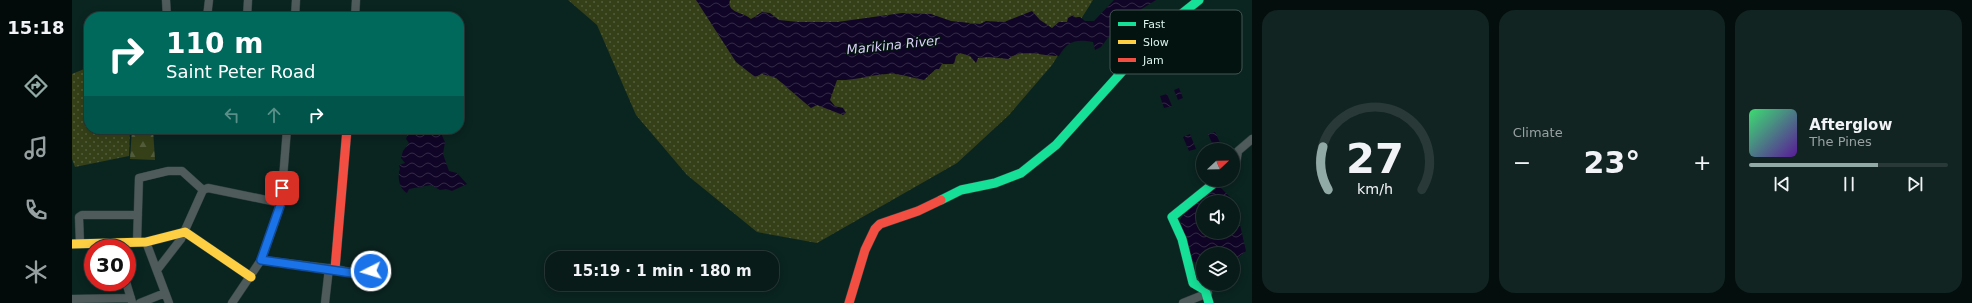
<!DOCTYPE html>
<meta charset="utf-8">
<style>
:root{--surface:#081b18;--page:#112421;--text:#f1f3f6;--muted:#98a1a2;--line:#293937;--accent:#92aaa5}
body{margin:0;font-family:"DejaVu Sans",sans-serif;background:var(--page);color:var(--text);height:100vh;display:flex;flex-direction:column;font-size:15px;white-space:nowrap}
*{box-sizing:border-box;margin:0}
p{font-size:13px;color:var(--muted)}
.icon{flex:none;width:22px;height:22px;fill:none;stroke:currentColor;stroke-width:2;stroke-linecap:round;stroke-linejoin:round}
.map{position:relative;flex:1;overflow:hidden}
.details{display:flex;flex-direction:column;gap:10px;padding:10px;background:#040f0d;width:720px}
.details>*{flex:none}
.guide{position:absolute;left:12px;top:12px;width:380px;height:122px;border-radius:16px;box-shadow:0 2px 10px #0003,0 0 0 1px var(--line);background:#00695c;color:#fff;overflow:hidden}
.needle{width:26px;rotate:68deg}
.buttons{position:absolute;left:1124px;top:143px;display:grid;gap:8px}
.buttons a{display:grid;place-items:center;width:44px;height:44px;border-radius:50%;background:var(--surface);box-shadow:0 2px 10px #0003,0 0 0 1px var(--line);font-size:20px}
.speed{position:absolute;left:12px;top:239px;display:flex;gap:8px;font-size:20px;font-weight:700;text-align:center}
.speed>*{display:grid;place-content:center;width:52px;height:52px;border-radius:50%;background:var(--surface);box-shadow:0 2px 10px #0003,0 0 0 1px var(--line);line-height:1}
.speed .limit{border:6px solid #d22;background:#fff;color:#111}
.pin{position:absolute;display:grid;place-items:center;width:34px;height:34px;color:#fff;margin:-17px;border-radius:8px;box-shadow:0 2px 6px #0006}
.me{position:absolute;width:44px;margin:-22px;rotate:265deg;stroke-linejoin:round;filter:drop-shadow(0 0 3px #0008)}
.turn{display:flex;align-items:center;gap:14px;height:84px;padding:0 16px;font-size:18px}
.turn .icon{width:52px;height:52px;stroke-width:2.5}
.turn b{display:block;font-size:28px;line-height:34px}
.lanes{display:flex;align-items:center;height:38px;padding:0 16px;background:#0003;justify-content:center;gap:20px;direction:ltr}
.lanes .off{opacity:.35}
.big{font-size:30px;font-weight:600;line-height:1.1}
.details .tile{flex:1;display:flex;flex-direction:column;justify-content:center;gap:6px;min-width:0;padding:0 14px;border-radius:16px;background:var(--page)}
.details .dial{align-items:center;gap:0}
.dial svg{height:104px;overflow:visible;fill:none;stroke:var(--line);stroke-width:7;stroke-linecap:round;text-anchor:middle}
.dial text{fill:var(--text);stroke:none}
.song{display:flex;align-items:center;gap:12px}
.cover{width:48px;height:48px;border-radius:6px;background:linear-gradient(135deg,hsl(140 70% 55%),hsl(270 70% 35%))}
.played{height:4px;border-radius:2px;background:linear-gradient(90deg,var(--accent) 65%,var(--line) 65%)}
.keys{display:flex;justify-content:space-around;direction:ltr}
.heat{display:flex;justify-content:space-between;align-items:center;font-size:22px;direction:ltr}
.details .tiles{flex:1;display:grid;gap:10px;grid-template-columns:repeat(3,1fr)}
.trip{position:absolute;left:473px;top:251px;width:234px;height:40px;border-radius:16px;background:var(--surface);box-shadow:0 2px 10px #0003,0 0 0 1px var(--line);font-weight:600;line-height:40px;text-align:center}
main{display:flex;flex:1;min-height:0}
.tabs{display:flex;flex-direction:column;width:72px;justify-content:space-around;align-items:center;background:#030b0a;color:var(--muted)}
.tabs .icon{width:28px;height:28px}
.tabs .current{color:var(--accent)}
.tabs b{font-size:18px;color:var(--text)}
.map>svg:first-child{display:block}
.grass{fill:url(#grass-dots)}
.forest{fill:url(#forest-firs)}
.water{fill:url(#water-waves);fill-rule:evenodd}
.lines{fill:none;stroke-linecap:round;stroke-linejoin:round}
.street-casing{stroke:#2a3f3b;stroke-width:9}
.fast-casing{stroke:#2a3f3b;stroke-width:10}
.slow-casing{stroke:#2a3f3b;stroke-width:10}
.jam-casing{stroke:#2a3f3b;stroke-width:10}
.street{stroke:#4f5a5b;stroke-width:8}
.fast{stroke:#16e098;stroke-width:9}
.slow{stroke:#ffcf43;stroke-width:9}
.jam{stroke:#f24e42;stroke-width:9}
.route-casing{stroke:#114b97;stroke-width:10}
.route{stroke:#1a73e8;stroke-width:7}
.labels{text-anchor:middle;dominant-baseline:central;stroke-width:3;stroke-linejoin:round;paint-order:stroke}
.water-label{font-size:13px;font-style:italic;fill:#ddd0fc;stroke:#031310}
.key{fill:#031310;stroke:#445652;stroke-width:1}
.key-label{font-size:11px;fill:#dbf2ec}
</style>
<main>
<nav class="tabs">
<b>15:18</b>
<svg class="icon current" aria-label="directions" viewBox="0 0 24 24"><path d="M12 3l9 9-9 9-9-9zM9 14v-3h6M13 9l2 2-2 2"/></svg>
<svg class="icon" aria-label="music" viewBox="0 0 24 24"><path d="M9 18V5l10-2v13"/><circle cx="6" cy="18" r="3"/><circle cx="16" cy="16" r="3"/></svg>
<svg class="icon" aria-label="phone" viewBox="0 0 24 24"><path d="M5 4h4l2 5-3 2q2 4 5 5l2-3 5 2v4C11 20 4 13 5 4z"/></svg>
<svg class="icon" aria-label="climate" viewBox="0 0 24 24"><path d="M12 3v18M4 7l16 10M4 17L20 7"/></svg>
</nav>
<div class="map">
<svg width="1180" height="303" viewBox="0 0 1180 303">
<defs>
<pattern id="grass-dots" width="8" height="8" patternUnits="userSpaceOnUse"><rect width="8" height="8" fill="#354018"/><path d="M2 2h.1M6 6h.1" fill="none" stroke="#525c3a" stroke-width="1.8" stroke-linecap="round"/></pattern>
<pattern id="forest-firs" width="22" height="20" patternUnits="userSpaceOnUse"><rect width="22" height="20" fill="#354018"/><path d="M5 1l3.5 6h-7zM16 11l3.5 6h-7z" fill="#525c3a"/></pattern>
<pattern id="water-waves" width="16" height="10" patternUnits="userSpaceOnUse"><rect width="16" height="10" fill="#110527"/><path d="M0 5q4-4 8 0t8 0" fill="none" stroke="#332a46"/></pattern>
</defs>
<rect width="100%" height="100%" fill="#0a2420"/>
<path class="grass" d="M 496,0 L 1021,0 L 980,65 L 937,115 L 885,163 L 745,243 L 685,232 L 615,175 L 564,115 L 525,25 Z
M 17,67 L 17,129 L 58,129 L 57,156 L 3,167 L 0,159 L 0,74 Z"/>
<path class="forest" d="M 60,129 L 81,129 L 83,160 L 58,159 Z"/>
<path class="water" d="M 624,0 L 658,0 C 654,13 672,12 679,19 L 690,12 L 698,13 L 707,20 L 727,22 L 765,22 L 830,13 L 859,14 L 879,21 L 908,24 L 914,21 L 932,22 L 960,11 L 968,20 L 980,28 L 987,22 L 995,22 L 996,18 L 1001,15 L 1003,17 L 1008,17 L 1013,21 L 1022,21 L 1042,0 L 1084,0 L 1060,15 L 1057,21 L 1041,31 L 1029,47 L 1023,50 L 1021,42 C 1005,39 996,40 987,56 C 971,56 950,48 936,59 L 917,57 L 906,58 L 904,63 L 898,56 L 888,53 L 884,56 L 882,64 L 870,64 L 867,69 L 864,69 L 852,80 C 840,78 827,73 815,74 C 799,75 780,81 765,80 L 758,100 L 763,106 L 771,108 L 774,113 L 771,115 L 745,105 L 739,108 L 704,78 L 690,74 L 683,77 L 664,62 Z
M 1107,88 L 1111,98 L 1106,100 L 1102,90 Z
M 1095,94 L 1100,106 L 1092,108 L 1088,96 Z
M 341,129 L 367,129 L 373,142 L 371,154 L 377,171 L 385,173 L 395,184 L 380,191 L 374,189 L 368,190 L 359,185 L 337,189 L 335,193 C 327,189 325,176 328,169 L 327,165 L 333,163 L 329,158 L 331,151 L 337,143 L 334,139 L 337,131 Z
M 1143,132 L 1150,147 L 1143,150 L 1136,134 Z
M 1118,134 L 1124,149 L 1117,151 L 1111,137 Z
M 1145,184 L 1160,199 L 1166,216 L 1174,251 L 1161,262 L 1161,254 L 1131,254 L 1131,269 C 1112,257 1113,240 1108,220 L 1116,208 ZM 1131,202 L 1161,202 L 1161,232 L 1131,232 Z"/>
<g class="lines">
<g class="street-casing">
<path id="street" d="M 94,0 L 95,17
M 135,17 L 137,0
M 175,17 L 176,0
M 223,17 L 224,0
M 283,17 L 284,0
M 1161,168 L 1164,164 L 1166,151 L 1180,139
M 131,190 L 136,188 L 209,203
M 65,242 L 67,178 L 96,171 L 110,171 L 131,190
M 74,242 L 97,303
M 8,244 L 7,217 L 10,215 L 66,215
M 189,260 L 263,269 L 287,274 L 299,271 L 304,264
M 85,270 L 109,239 L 131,190
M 54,282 L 60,302
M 0,299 L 59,298
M 68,303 L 93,293
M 160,303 L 189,260 L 200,230 L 209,203 L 215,129
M 253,303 L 257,268
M 1111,303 L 1136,293"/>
</g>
<g class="fast-casing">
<path id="fast" d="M 869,200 L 889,190 L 923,183 L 949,173 L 984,145 L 1083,35 L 1127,0
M 1137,303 L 1133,290 L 1121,283 L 1110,239 L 1100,217 L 1146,180"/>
</g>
<g class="slow-casing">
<path id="slow" d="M 0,244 L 74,242 L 113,232 L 179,277"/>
</g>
<g class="jam-casing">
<path id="jam" d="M 263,269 L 275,129
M 777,303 L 793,250 L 803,229 L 808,224 L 846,211 L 869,200"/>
</g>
<use href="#street" class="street"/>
<use href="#fast" class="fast"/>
<use href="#slow" class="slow"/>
<use href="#jam" class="jam"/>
</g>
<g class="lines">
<g class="route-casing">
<path id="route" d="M 210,188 L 209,203 L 189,260 L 287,274 L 299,271"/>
</g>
<use href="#route" class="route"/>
</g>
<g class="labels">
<g class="water-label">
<text transform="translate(821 45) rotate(-6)">Marikina River</text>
</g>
</g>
<rect x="1038" y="10" width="132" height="64" rx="6" class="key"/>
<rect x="1046" y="22" width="18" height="4" fill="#16e098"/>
<rect x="1046" y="40" width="18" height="4" fill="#ffcf43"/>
<rect x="1046" y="58" width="18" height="4" fill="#f24e42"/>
<g class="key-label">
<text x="1071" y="28">Fast</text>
<text x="1071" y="46">Slow</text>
<text x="1071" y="64">Jam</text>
</g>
</svg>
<div class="buttons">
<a><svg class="needle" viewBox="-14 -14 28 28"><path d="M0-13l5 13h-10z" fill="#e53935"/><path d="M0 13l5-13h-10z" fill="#98a1a2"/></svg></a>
<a><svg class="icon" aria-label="sound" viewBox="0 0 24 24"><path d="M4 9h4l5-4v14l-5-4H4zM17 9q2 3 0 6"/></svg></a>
<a><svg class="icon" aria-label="layers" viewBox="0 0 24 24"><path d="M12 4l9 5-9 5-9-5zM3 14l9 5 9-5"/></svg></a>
</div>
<div class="speed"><div class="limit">30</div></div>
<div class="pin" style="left:210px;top:188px;background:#d93025"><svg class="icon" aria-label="arrive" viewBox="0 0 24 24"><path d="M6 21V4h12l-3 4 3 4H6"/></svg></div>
<svg class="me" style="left:299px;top:271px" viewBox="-20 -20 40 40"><circle r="17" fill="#1a73e8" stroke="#fff" stroke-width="3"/><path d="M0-11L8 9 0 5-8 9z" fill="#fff"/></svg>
<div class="trip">15:19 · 1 min · 180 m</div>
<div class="guide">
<div class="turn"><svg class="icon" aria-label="right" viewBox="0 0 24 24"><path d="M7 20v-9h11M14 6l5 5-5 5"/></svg><div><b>110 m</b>Saint Peter Road</div></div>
<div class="lanes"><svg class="icon off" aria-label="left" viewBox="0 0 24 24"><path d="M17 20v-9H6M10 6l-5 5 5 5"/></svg><svg class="icon off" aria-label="ahead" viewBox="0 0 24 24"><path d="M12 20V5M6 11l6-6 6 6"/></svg><svg class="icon" aria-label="right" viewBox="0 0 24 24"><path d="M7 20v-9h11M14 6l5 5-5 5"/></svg></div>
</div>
</div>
<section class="details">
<div class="tiles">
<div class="tile dial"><svg viewBox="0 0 100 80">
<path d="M14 69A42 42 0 1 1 86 69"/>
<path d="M14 69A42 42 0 0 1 10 36" stroke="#92aaa5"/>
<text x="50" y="56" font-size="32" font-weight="700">27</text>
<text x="50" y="72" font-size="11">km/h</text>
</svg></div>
<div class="tile"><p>Climate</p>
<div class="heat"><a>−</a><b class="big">23°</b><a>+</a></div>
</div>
<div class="tile">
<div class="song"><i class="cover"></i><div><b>Afterglow</b><p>The Pines</p></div></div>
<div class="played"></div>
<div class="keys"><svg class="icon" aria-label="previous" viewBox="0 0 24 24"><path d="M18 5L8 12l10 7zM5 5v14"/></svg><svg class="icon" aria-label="pause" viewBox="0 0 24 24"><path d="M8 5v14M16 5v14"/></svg><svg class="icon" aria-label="next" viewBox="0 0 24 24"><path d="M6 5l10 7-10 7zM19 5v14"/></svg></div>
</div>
</div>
</section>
</main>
